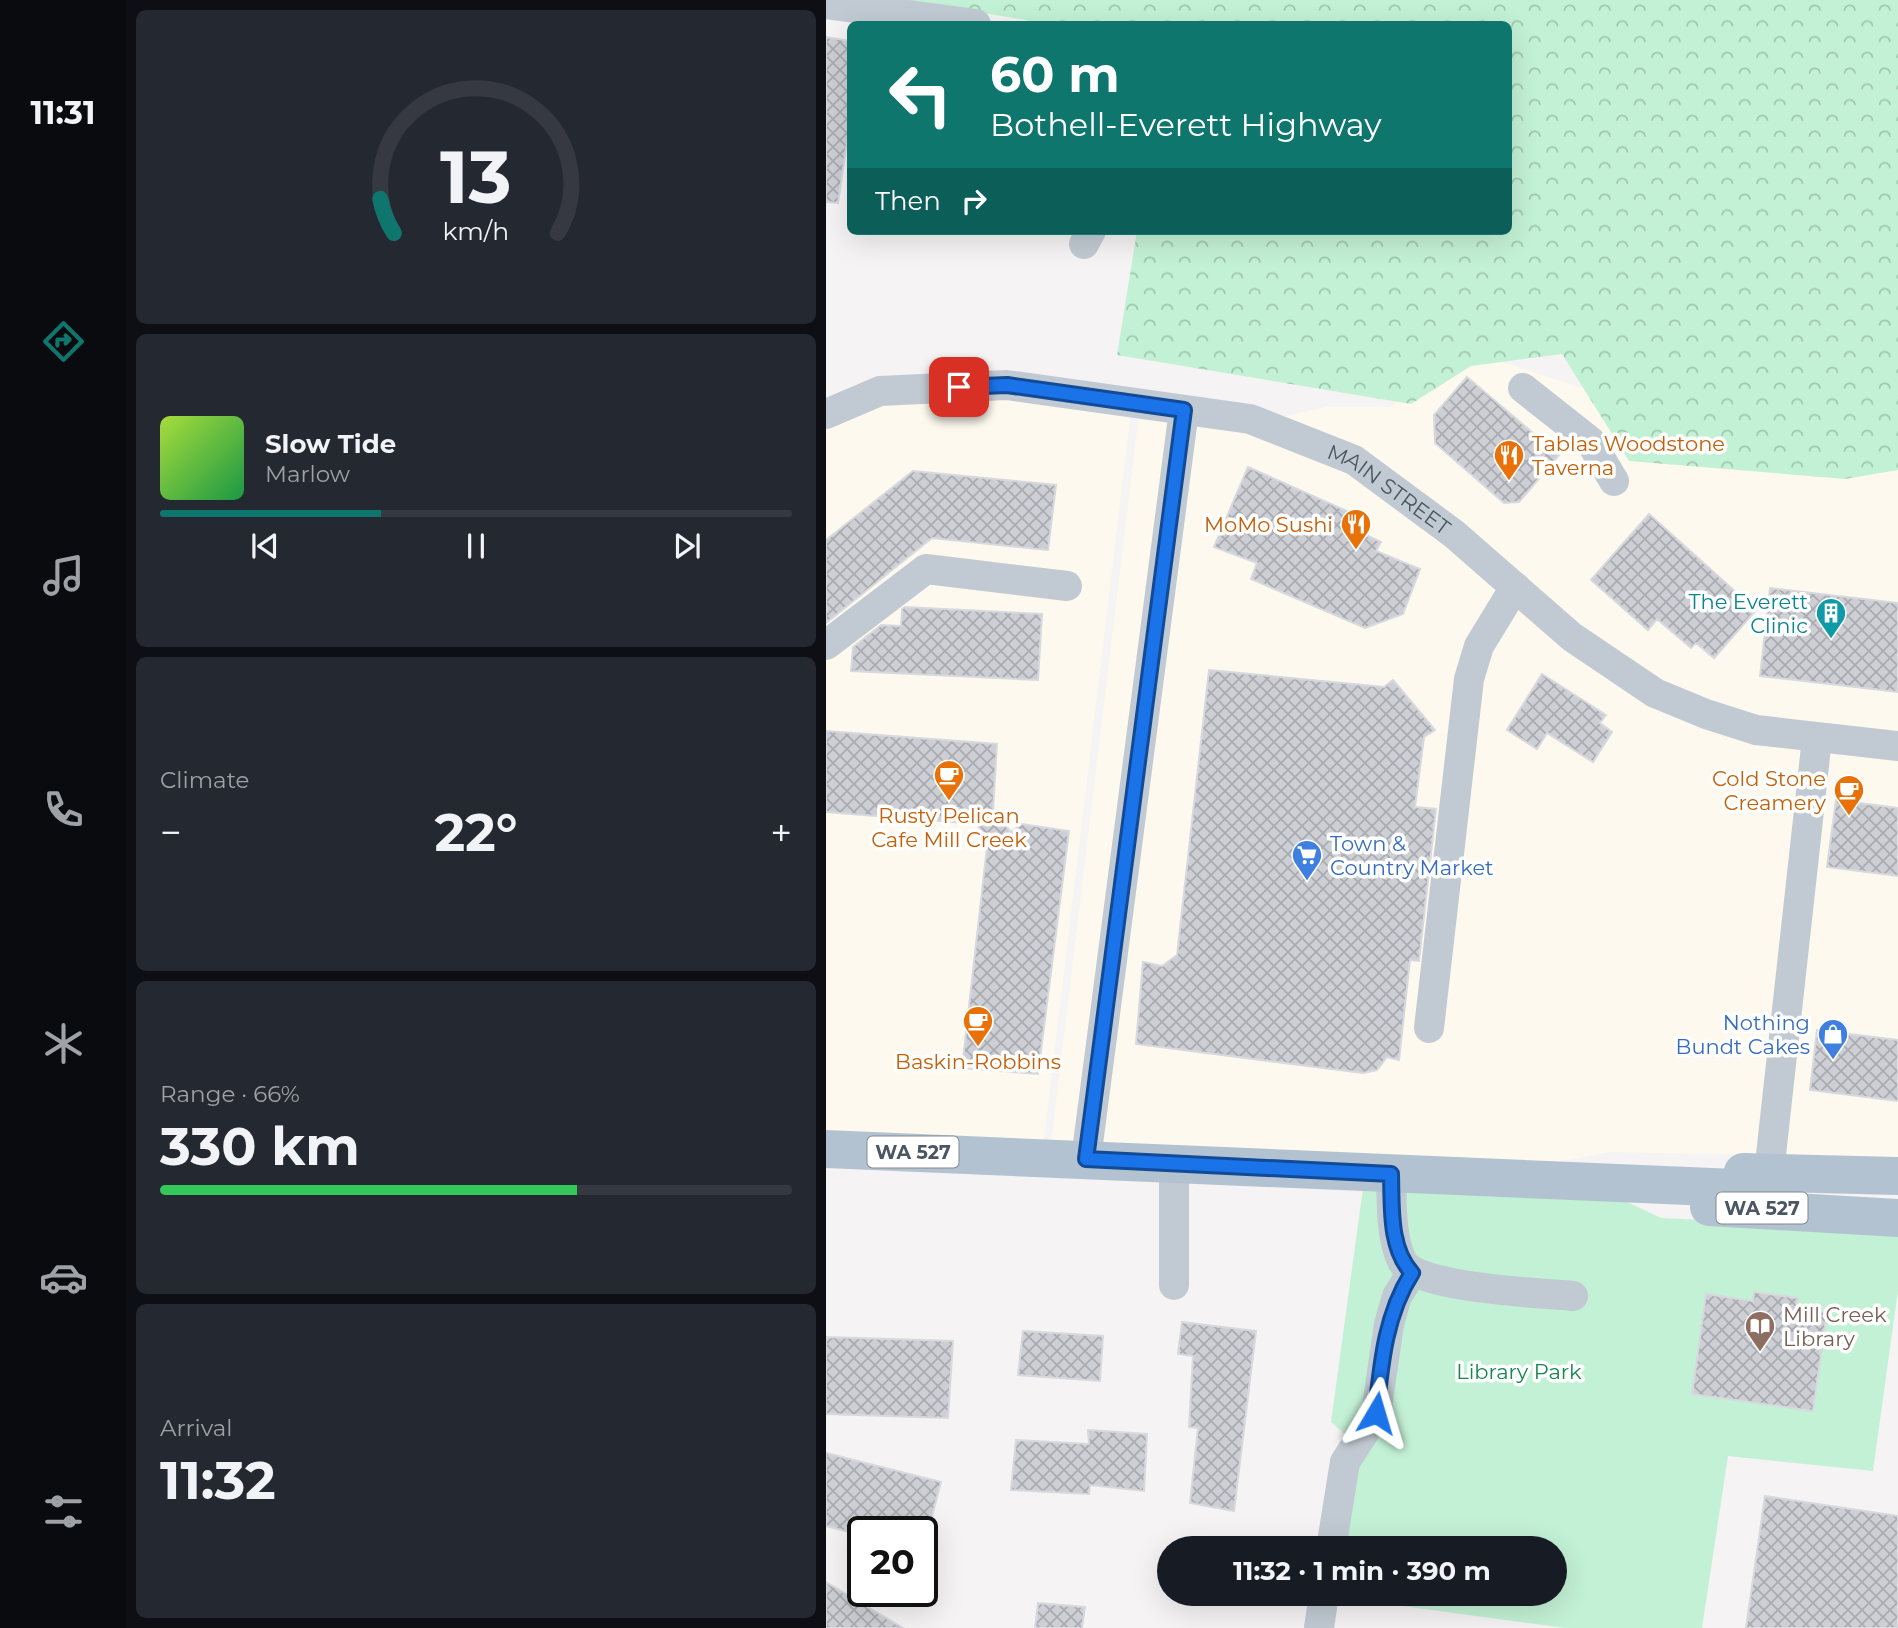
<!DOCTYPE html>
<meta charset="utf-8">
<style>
:root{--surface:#171b24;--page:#242831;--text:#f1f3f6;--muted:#9ea1a6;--line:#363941;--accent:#0f766e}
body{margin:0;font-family:Montserrat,sans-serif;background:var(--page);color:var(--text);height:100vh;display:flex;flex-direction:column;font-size:26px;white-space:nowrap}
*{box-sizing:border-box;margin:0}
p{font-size:23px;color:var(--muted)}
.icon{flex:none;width:38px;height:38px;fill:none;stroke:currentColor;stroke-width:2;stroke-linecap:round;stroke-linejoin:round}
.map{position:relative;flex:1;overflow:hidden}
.side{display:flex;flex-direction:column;gap:10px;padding:10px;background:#0d0f14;width:700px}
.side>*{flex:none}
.top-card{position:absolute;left:21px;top:21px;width:665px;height:214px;border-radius:10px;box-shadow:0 7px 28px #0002;background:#0f766e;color:#fff;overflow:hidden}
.speed{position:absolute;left:21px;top:1516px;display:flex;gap:14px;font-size:35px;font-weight:700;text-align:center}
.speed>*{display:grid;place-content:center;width:91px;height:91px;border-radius:50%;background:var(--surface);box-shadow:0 7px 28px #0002;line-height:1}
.speed .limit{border:4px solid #111;border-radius:10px;background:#fff;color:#111}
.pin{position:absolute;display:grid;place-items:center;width:60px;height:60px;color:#fff;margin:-30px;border-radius:14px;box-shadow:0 4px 10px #0006}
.me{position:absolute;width:77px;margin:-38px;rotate:7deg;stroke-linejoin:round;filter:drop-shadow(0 0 5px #0008)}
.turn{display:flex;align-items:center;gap:24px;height:147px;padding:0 28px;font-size:32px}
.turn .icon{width:91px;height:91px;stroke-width:2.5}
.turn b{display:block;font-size:49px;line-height:60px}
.then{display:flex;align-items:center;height:66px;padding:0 28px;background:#0003;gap:14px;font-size:26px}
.big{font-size:52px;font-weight:700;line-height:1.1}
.side .tile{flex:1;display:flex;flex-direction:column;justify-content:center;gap:10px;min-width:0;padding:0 24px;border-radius:10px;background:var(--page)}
.side .dial{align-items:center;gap:0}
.dial svg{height:182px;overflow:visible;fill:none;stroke:var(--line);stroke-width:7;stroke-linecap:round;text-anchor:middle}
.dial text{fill:var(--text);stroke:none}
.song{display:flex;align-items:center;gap:21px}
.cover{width:84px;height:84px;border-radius:10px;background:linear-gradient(135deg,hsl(80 70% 55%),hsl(140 70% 35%))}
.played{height:7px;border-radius:4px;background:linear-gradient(90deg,var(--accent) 35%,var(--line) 35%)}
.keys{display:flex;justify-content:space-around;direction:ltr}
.heat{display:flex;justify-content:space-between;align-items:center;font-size:38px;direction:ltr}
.charge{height:10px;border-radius:5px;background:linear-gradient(90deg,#34c759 66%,var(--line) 0)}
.trip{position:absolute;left:331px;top:1536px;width:410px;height:70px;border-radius:35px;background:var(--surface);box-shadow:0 7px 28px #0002;font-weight:700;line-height:70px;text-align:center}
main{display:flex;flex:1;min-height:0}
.tabs{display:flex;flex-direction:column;width:126px;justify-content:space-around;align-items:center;background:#090b0e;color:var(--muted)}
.tabs .icon{width:49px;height:49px}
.tabs .on{color:var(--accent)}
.tabs b{font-size:32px;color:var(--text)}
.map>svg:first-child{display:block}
.commercial{fill:#fdf9ef}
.green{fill:#c3f1d5}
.forest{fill:url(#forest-crowns)}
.building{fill:url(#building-cross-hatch);stroke:#d7d9de;stroke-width:2}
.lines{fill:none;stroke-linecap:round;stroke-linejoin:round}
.minor{stroke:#c1cad2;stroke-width:30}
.major{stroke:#b3c2d1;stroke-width:38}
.route-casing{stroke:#114b97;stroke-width:18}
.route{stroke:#1a73e8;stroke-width:12}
.labels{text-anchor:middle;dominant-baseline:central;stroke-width:7;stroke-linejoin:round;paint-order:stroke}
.shield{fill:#fff;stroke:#808990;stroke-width:2}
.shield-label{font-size:19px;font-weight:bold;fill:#4a5661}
.food-label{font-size:21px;fill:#c56008;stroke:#fff;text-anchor:end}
.street-label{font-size:21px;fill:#4a5661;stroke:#fff}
.culture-label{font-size:21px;fill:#0d838f;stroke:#fff;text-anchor:end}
.shop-label{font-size:21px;fill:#366cbe;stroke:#fff;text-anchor:start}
.education-label{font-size:21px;fill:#785e54;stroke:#fff;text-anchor:start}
.park-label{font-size:21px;fill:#17864f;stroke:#fff}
</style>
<main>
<nav class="tabs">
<b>11:31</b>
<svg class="icon on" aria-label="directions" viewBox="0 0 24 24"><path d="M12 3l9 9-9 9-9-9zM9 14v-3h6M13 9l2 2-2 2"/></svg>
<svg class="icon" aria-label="music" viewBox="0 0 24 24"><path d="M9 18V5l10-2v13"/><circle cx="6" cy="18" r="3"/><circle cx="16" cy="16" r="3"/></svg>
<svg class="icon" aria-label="phone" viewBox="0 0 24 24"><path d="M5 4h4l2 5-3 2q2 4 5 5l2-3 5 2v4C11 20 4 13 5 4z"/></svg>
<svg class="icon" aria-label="climate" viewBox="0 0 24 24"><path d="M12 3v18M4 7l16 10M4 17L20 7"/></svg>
<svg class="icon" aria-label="car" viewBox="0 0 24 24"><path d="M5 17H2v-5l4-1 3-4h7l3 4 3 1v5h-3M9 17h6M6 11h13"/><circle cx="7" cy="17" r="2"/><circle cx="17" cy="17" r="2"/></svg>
<svg class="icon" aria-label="filters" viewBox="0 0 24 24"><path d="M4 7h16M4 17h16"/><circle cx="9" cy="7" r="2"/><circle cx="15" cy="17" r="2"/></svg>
</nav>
<section class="side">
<div class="tile dial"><svg viewBox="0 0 100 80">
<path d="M14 69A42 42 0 1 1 86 69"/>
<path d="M14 69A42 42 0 0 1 8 54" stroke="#0f766e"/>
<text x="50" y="56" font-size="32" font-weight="700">13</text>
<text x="50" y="72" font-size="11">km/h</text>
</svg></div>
<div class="tile">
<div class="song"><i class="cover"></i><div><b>Slow Tide</b><p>Marlow</p></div></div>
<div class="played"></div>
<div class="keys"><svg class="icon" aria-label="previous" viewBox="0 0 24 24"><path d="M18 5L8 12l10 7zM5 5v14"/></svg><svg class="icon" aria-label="pause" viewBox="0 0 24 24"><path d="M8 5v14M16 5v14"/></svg><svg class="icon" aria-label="next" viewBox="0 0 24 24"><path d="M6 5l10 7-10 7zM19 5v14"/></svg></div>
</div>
<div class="tile"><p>Climate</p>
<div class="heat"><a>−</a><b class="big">22°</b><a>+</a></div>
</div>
<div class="tile"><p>Range · 66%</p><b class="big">330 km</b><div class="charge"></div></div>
<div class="tile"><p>Arrival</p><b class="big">11:32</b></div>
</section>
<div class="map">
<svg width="1072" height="1628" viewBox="0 0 1072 1628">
<defs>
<pattern id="forest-crowns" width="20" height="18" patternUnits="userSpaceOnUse" patternTransform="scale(1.75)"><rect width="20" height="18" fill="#c3f1d5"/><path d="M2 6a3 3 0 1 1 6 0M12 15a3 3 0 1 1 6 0" fill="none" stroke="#a0c6b0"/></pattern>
<pattern id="building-cross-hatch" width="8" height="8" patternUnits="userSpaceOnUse" patternTransform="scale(1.75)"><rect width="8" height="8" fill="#cdcfd5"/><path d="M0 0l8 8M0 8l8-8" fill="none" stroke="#a8abb0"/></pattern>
</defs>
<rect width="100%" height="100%" fill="#f5f3f3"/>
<path class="commercial" d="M 642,351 L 778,395 L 1072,426 L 1072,1158 L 783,1152 L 717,1165 L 225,1143 L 313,413 L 408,427 L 500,407 L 564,407 Z
M 54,391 L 306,403 L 216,1157 L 0,1149 L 0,414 Z"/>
<path class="green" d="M 538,1181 L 799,1201 L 835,1218 L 1072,1229 L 1072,1290 L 1047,1471 L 902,1456 L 876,1628 L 739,1628 L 509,1597 L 509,1594 L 728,1594 L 728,1549 L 514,1549 L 522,1437 L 505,1422 Z"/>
<path class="forest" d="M 79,0 L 1072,0 L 1072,470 L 1019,479 L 803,461 L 736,354 L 645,366 L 585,404 L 291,355 L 311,231 L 682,231 L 682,24 L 224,24 Z"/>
<path class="building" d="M 0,37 L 24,41 L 24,122 L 12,203 L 0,202 Z
M 641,377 L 733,455 L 693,502 L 678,503 L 609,443 L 608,415 Z
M 422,467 L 532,516 L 527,529 L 555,542 L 550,551 L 594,569 L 577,614 L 539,628 L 425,579 L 431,563 L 388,547 Z
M 87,471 L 230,485 L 222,550 L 106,538 L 0,623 L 0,540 Z
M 823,514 L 930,610 L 888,658 L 870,643 L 865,648 L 831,619 L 822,630 L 765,580 Z
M 944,588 L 1072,603 L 1072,692 L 934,676 Z
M 79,607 L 216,614 L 212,680 L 25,671 L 27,647 L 55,625 L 75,626 L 76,609 Z
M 383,670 L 558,687 L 567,680 L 609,730 L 598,737 L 589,807 L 610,809 L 593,961 L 584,960 L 573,1060 L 561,1057 L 551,1070 L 537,1073 L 310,1044 L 317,962 L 336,966 L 351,955 Z
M 716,674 L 780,715 L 774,723 L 786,732 L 767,762 L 721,733 L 711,749 L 681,730 Z
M 0,731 L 171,744 L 167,811 L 185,832 L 196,824 L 243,831 L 212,1074 L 136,1068 L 162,838 L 150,824 L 0,812 Z
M 1010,800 L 1072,808 L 1072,876 L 1001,867 Z
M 991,1030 L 1072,1040 L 1072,1101 L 984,1090 Z
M 928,1292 L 972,1298 L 970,1308 L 1001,1312 L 987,1411 L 866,1394 L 880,1294 L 927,1301 Z
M 356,1322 L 430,1331 L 408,1511 L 364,1503 L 372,1428 L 363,1427 L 367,1356 L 352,1354 Z
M 197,1331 L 277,1336 L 274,1381 L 192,1375 Z
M 0,1337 L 127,1341 L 122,1418 L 0,1414 Z
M 262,1430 L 321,1434 L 318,1491 L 264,1485 L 263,1494 L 185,1490 L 190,1440 L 263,1444 Z
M 0,1453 L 115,1482 L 102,1531 L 37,1531 L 37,1536 L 0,1526 Z
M 939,1496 L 1072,1516 L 1072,1628 L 920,1628 Z
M 0,1582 L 77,1628 L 0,1628 Z
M 212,1603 L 259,1607 L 256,1628 L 209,1628 Z"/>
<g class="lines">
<g class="minor">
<path d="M 0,4 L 150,24"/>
<path d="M 258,244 L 265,231"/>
<path d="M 697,388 L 764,441 L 788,481"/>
<path id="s1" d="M 0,414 L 54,391 L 181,385 L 424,419 L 528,460 L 628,534 L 746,637 L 829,693 L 880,714 L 930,730 L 1072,746"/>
<path d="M 0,645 L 100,569 L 241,586"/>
<path d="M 603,1028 L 643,679 L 653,646 L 689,587"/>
<path d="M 260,1159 L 358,410"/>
<path d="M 348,1163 L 348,1285"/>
<path d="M 943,1173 L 991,738"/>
<path d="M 565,1174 C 566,1202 564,1235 576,1261 C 588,1288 715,1293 747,1296"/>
<path d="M 505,1549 L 519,1462 L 550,1414 L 563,1324 L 571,1296 L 586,1273"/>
<path d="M 493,1628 L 498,1594"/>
</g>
<path class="major" d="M 0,1149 L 909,1188 L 918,1187 L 943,1173
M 917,1172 L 1072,1176
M 883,1207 L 1072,1218"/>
</g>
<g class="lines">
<g class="route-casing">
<path id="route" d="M 133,387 L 181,385 L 358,410 L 260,1159 L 565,1174 C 566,1207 563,1248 586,1273 C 559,1315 555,1365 550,1413"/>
</g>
<use href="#route" class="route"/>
</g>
<defs>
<g id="restaurant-pin" transform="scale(1.575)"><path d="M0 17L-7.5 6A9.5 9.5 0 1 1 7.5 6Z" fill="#e8710a" stroke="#fff"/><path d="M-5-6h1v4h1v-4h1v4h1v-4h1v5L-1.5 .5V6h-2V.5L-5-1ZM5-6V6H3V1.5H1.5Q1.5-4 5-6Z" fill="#fff"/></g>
<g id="building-pin" transform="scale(1.575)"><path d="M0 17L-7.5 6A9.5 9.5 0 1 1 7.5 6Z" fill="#0f9aa8" stroke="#fff"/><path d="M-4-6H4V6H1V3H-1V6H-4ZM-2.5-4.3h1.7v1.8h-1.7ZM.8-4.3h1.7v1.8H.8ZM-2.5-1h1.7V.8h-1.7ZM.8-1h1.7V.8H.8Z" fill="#fff"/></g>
<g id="cafe-pin" transform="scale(1.575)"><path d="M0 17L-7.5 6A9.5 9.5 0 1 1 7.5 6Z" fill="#e8710a" stroke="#fff"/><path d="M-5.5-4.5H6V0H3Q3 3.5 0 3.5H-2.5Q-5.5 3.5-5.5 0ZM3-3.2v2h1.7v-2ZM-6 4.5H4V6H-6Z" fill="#fff"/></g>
<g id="supermarket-pin" transform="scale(1.575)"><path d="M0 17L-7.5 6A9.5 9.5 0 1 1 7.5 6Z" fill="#3f7fe0" stroke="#fff"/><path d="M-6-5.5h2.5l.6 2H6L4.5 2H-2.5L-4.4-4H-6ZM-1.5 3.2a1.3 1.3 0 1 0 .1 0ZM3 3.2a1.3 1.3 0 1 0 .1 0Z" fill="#fff"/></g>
<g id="shop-pin" transform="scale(1.575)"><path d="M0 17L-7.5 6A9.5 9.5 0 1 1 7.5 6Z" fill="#3f7fe0" stroke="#fff"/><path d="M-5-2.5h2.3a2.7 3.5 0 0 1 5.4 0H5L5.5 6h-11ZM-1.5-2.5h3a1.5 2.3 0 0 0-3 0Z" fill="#fff"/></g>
<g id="library-pin" transform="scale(1.575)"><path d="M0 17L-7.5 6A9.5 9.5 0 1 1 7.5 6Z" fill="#8d6e63" stroke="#fff"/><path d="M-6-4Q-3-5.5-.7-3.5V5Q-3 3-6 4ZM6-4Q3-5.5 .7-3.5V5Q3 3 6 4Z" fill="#fff"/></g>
</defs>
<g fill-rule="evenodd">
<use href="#restaurant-pin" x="683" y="455"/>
<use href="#restaurant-pin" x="530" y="524"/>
<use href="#building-pin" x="1005" y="613"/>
<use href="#cafe-pin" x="123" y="775"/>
<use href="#cafe-pin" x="1023" y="790"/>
<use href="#supermarket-pin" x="481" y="855"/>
<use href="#cafe-pin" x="152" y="1021"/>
<use href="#shop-pin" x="1007" y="1034"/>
<use href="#library-pin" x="934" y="1326"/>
</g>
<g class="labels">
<g class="shield">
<rect x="41.5" y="1136.5" width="91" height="31" rx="5"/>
<rect x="890.5" y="1192.5" width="91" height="31" rx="5"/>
</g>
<g class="shield-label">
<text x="87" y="1152">WA 527</text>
<text x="936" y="1208">WA 527</text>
</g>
<g class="food-label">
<text x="706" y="443" text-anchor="start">Tablas Woodstone<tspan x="706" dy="24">Taverna</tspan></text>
<text x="507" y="524">MoMo Sushi</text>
<text x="1000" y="778">Cold Stone<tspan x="1000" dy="24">Creamery</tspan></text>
<text x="123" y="815" text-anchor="middle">Rusty Pelican<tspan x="123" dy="24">Cafe Mill Creek</tspan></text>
<text x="152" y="1061" text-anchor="middle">Baskin-Robbins</text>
</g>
<g class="street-label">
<text stroke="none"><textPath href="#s1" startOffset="588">MAIN STREET</textPath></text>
</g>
<g class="culture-label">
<text x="982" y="601">The Everett<tspan x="982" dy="24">Clinic</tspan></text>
</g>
<g class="shop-label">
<text x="504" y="843">Town &amp;<tspan x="504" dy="24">Country Market</tspan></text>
<text x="984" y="1022" text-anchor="end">Nothing<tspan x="984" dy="24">Bundt Cakes</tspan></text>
</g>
<g class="education-label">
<text x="957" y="1314">Mill Creek<tspan x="957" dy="24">Library</tspan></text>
</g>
<g class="park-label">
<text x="693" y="1371">Library Park</text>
</g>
</g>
</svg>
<div class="speed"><div class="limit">20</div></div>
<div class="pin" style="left:133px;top:387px;background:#d93025"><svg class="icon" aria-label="arrive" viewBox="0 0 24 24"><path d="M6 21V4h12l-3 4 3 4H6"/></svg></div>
<svg class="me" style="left:550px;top:1413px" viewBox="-20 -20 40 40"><path d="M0-17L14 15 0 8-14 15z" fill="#1a73e8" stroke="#fff" stroke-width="4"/></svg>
<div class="trip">11:32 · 1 min · 390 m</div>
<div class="top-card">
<div class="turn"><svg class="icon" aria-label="left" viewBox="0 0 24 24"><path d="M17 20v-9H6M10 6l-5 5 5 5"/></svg><div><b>60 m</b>Bothell-Everett Highway</div></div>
<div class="then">Then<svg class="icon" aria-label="right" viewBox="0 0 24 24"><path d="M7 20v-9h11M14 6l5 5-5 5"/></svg></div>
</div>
</div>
</main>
